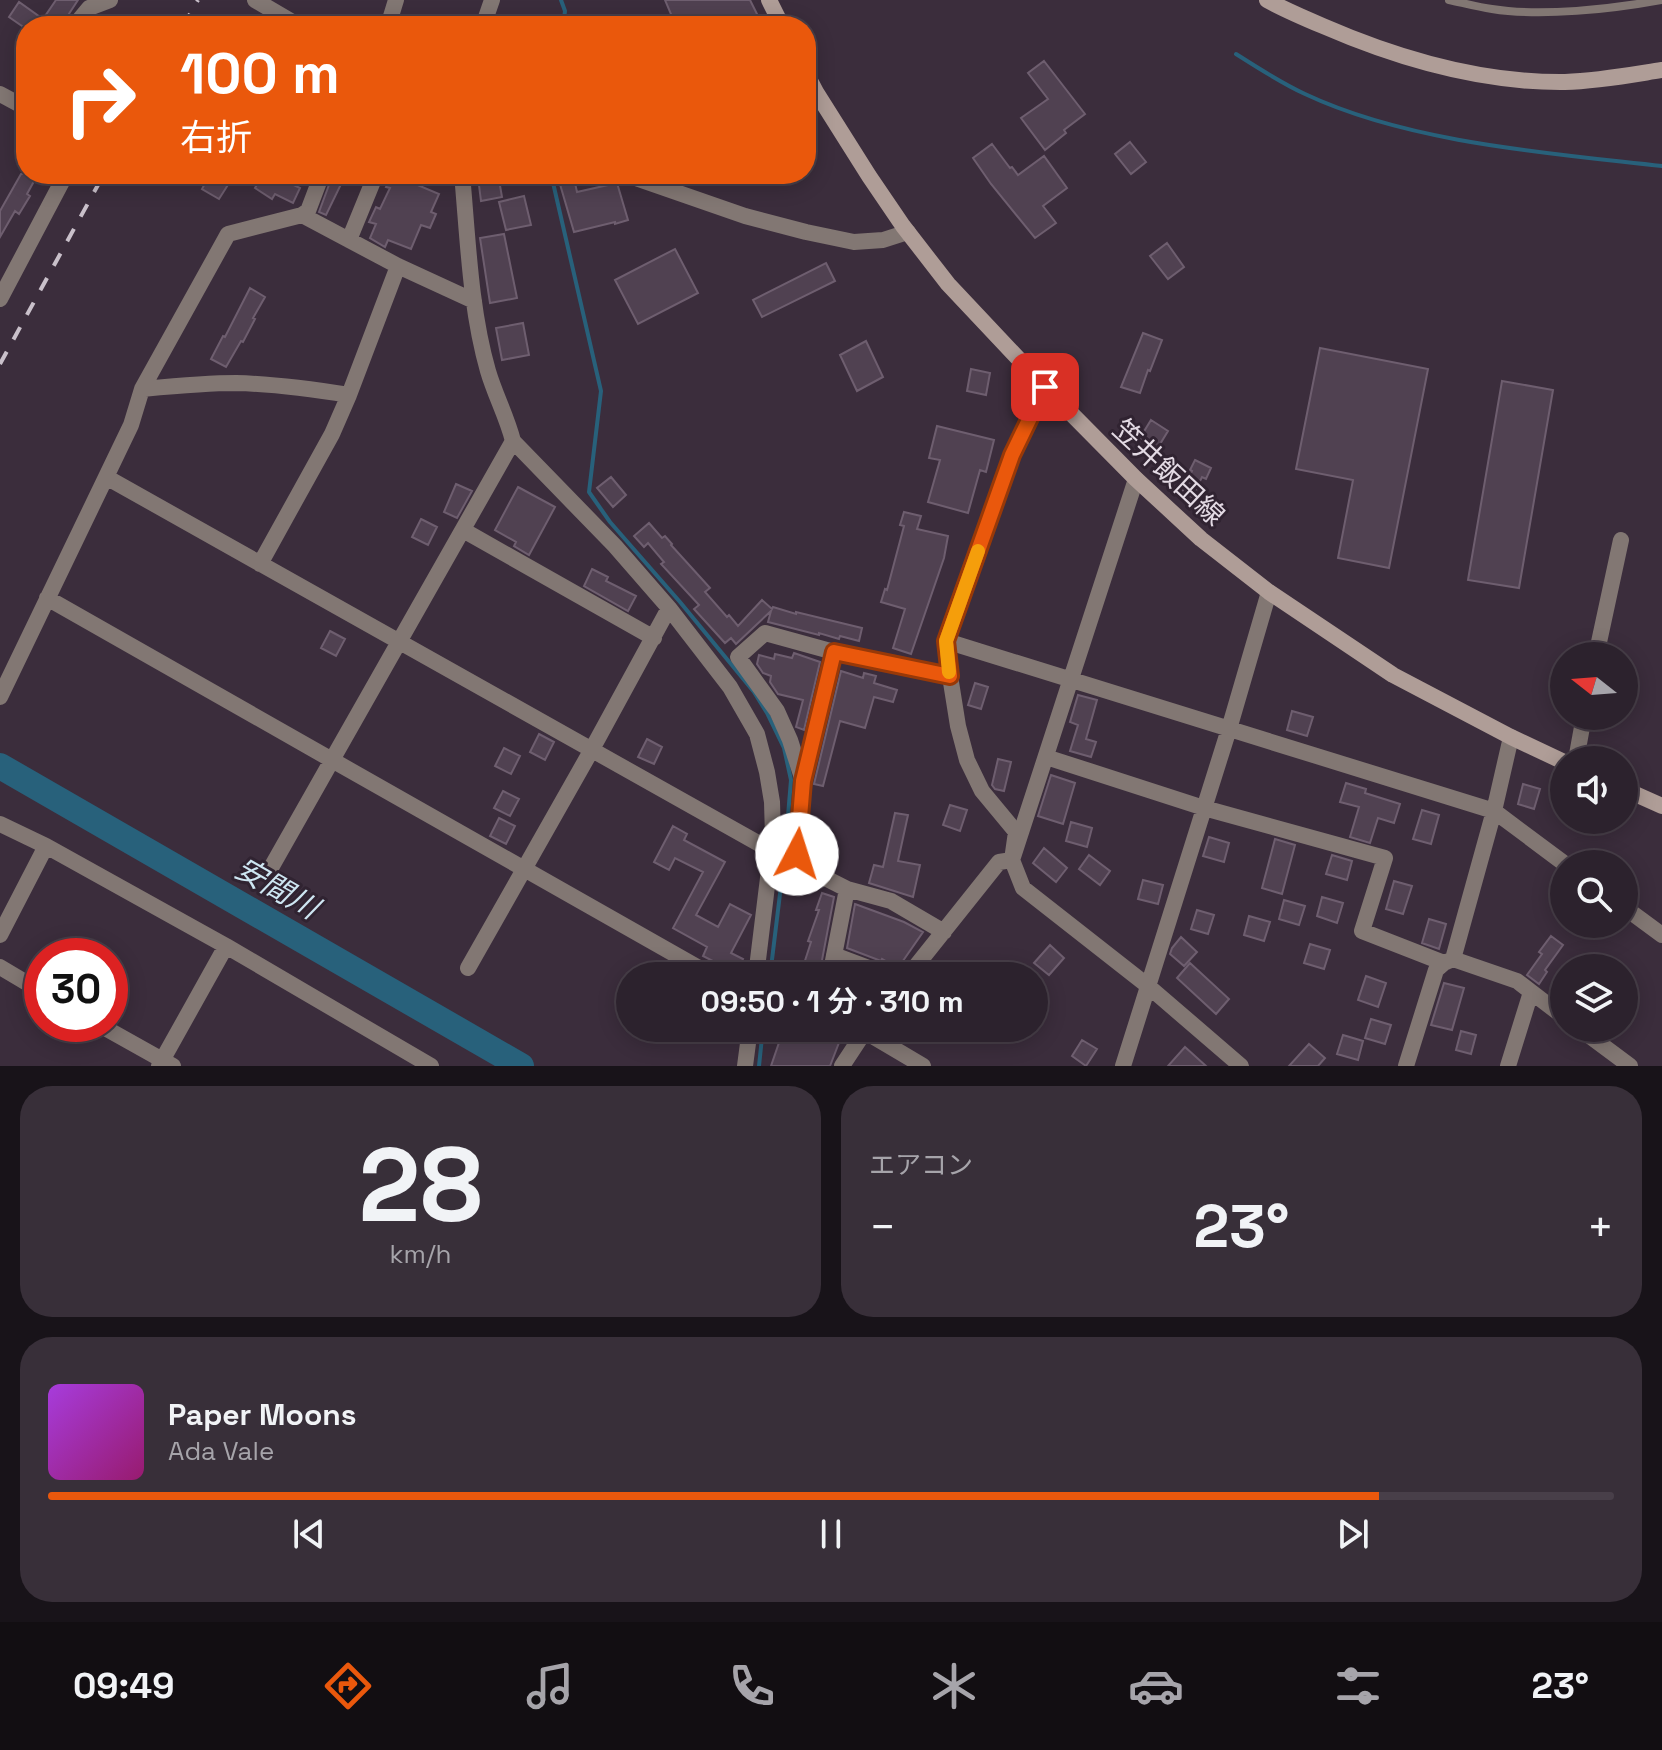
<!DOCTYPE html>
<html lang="ja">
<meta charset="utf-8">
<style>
:root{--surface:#2c222d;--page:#382f39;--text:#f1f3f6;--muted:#a6a4aa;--line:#483f49;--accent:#ea580c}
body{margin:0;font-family:"Space Grotesk","Noto Sans JP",sans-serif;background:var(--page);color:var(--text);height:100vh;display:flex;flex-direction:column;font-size:30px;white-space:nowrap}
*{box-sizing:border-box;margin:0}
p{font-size:26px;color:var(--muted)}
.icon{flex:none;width:44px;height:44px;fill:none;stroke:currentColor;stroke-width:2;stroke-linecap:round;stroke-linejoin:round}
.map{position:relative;height:1066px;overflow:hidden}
.side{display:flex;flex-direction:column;gap:20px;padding:20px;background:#181319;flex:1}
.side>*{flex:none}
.guide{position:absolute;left:16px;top:16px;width:800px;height:168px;border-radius:32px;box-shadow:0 4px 20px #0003,0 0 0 2px var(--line);background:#ea580c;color:#fff;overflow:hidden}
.needle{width:52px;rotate:287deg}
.buttons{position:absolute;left:1550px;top:642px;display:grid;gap:16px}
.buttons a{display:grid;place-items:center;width:88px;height:88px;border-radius:50%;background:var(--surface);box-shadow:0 4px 20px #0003,0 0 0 2px var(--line);font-size:40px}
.speed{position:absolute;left:24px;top:938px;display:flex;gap:16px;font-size:40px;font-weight:700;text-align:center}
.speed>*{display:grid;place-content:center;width:104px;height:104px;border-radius:50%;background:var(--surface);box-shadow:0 4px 20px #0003,0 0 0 2px var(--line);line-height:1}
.speed .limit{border:12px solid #d22;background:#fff;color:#111}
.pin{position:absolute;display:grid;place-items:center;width:68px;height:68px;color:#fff;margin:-34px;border-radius:16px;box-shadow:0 4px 12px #0006}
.me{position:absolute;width:88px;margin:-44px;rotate:5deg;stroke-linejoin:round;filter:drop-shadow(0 0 6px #0008)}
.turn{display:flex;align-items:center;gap:28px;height:168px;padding:0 32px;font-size:36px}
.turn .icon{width:104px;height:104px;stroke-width:2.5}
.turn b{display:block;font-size:56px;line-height:68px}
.big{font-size:60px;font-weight:600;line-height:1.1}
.side .tile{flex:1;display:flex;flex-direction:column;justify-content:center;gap:12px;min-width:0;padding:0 28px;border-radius:32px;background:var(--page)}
.side .dial{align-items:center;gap:0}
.dial b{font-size:104px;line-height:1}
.song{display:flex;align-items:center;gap:24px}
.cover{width:96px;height:96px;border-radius:12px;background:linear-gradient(135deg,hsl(280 70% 55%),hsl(320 70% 35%))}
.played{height:8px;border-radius:4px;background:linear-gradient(90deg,var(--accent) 85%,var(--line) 85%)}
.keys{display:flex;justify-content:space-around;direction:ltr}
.heat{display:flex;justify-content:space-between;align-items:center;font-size:44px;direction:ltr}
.side .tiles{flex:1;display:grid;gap:20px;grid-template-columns:1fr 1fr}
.tile:last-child{grid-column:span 2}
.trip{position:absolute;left:616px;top:962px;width:432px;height:80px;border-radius:40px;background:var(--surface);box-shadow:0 4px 20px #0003,0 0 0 2px var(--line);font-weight:600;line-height:80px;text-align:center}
.menu{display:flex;height:128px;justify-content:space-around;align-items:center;background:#120e12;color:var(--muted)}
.menu .icon{width:56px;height:56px}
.menu .current{color:var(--accent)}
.menu b{font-size:36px;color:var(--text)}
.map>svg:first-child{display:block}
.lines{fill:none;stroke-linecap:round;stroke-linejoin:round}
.stream{stroke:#28617b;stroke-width:4}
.river{stroke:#28617b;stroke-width:26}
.building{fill:#504151;stroke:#6e5e6f;stroke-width:2}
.service{stroke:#827773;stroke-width:8}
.minor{stroke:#827773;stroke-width:16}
.tertiary{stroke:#827773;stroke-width:16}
.secondary{stroke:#af9d97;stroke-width:16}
.rail{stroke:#c9c0ca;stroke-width:4;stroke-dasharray:14 14;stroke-linecap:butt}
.route-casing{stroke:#983908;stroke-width:20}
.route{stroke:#ea580c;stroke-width:14}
.slow{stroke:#f59e0b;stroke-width:14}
.labels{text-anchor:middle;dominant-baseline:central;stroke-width:6;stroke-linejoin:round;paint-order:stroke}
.street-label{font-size:28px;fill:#e3dae4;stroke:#302331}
.water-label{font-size:30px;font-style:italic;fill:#cee6f2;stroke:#302331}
</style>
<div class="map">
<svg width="1662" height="1066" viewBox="0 0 1662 1066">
<rect width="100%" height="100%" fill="#3b2d3c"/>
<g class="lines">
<path class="stream" d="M 561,0 L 565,11 L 563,26
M 1236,54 C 1258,68 1281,83 1305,94 C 1409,143 1548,153 1662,166
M 551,174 L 601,391 L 589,492 L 610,522 L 680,602 L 754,692 L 767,713 L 784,748 L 791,780 L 785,852
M 770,976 L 784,861
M 759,1066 L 763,1028"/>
<path class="river" d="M 0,766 L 521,1066"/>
</g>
<path class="building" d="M 56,0 L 78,0 L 61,26 L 22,26 L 9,17 L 19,2 L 43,19 Z
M 665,0 L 750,0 L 763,26 L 676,26 Z
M 1044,61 L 1085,114 L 1064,130 L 1066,133 L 1045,150 L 1021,118 L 1048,99 L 1028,73 Z
M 1130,142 L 1146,162 L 1131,174 L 1115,154 Z
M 992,144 L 1010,168 L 1012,167 L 1018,175 L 1044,156 L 1067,188 L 1043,206 L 1056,223 L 1035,238 L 991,184 L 973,158 Z
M 21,174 L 38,174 L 27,194 L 30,196 L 19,214 L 15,211 L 0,237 L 0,211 Z
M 210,174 L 221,174 L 231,180 L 219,199 L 202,189 Z
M 263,174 L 275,174 L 284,179 L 283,180 L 300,188 L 293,203 L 275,194 L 272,199 L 255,188 Z
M 333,174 L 346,174 L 326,215 L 319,212 Z
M 392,174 L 409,179 L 408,181 L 439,194 L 431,212 L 436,214 L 430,228 L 421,225 L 411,249 L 388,240 L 385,247 L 370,238 L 376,224 L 369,222 L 376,207 L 380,209 L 390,188 L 386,187 Z
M 498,174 L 502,197 L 481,201 L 478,177 Z
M 557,174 L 573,174 L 577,192 L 617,183 L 628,220 L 615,224 L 615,222 L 574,232 Z
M 524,196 L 531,225 L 506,230 L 499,202 Z
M 504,234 L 517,298 L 490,303 L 480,238 Z
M 1167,243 L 1184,267 L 1168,279 L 1150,256 Z
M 675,249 L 698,293 L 638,324 L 615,280 Z
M 826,263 L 835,281 L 762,317 L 753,300 Z
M 250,288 L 265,297 L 253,318 L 255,319 L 243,342 L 241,341 L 226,367 L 211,359 L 223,336 L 225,337 Z
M 523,323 L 529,355 L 502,360 L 496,328 Z
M 1143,333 L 1162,340 L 1150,371 L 1148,370 L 1140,393 L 1121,387 Z
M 866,341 L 883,377 L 857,391 L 840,355 Z
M 1320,348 L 1428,369 L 1389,568 L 1338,558 L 1353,480 L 1296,469 Z
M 971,369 L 990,373 L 986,395 L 967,391 Z
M 1502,381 L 1553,390 L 1519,588 L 1468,580 Z
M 1151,420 L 1168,431 L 1157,449 L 1140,438 Z
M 937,426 L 994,440 L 986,472 L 980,470 L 968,513 L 928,502 L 940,460 L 929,458 Z
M 1195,460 L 1211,468 L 1206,479 L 1202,477 L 1192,497 L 1182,492 L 1192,471 L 1190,470 Z
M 611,477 L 626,495 L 613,507 L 597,488 Z
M 456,484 L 472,491 L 457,518 L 444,512 Z
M 518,487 L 555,507 L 529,555 L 514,546 L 516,542 L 495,530 Z
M 904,512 L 921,516 L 917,529 L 948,536 L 944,558 L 911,654 L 893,648 L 905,609 L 881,602 L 885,589 L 887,590 L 904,526 L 900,525 Z
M 421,519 L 437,527 L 428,545 L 412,537 Z
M 649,523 L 662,538 L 665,536 L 672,544 L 671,545 L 710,588 L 705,592 L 727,617 L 729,615 L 738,626 L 762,600 L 772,609 L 773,607 L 796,614 L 796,612 L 862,628 L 859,641 L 840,636 L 839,639 L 819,633 L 819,635 L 768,622 L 771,611 L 736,644 L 731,638 L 725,643 L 694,609 L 699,605 L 661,564 L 664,562 L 648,543 L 644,547 L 634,536 Z
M 592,569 L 608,577 L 606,581 L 636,596 L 628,611 L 584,586 Z
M 330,631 L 345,639 L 336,656 L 321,648 Z
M 794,653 L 820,662 L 804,730 L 796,727 L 803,700 L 778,694 L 770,682 L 771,676 L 763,673 L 757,664 L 759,655 L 774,659 L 775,654 L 792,658 Z
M 841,671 L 863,678 L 864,673 L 876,676 L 874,683 L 897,690 L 893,702 L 874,697 L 865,728 L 840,721 L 823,786 L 814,784 Z
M 975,683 L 988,687 L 981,709 L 968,705 Z
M 1078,695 L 1097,700 L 1086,739 L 1096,742 L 1091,757 L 1070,751 L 1078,725 L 1070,722 Z
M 1292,711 L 1313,717 L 1307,736 L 1287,730 Z
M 539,734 L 554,742 L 545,760 L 530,752 Z
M 647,739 L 662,747 L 654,764 L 638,757 Z
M 504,748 L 520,756 L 511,774 L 495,766 Z
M 998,759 L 1011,762 L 1004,791 L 995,789 L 992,785 Z
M 1051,775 L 1075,783 L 1063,824 L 1038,816 Z
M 1346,783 L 1366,789 L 1365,793 L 1400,804 L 1394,823 L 1378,818 L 1370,843 L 1350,837 L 1359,807 L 1340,802 Z
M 1523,784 L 1540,789 L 1534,809 L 1518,804 Z
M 503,791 L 519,799 L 510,816 L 494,808 Z
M 950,805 L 967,810 L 960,831 L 943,825 Z
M 1422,810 L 1439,815 L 1431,844 L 1413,839 Z
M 895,813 L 908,815 L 898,861 L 920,865 L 913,897 L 869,883 L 874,865 L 883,867 Z
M 499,818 L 515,826 L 506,844 L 490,836 Z
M 1071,822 L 1092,828 L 1087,847 L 1066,841 Z
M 673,826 L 687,834 L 684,840 L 725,862 L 696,915 L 718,927 L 730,904 L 751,915 L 731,953 L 743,959 L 736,973 L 703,956 L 707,947 L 673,928 L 703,872 L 675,858 L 669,870 L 654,862 Z
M 1209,837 L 1229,843 L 1224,862 L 1203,856 Z
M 1275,839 L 1295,845 L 1282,894 L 1262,888 Z
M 1044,848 L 1067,868 L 1056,882 L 1033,863 Z
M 1089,855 L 1110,871 L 1100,885 L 1079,869 Z
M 1332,855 L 1352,861 L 1347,880 L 1326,874 Z
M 1143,880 L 1163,885 L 1158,904 L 1138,899 Z
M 1394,881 L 1412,886 L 1403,914 L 1386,909 Z
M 822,893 L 834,897 L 819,976 L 810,976 L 801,973 L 811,942 L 808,941 L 819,910 L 816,910 Z
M 1322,897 L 1343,903 L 1337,923 L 1317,916 Z
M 1284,900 L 1305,906 L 1299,925 L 1279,919 Z
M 855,904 L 904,922 L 923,932 L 898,968 L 882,959 L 881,961 L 847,948 Z
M 1197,910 L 1214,915 L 1208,934 L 1191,929 Z
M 1249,916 L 1270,922 L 1264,941 L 1244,935 Z
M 1429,919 L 1446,924 L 1439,949 L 1422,943 Z
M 1551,936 L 1563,945 L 1545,970 L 1547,972 L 1539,984 L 1527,975 L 1542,954 L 1539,952 Z
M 1181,937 L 1197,952 L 1184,966 L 1170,954 L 1172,948 Z
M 1310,944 L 1330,950 L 1324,969 L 1304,963 Z
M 1050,945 L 1064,958 L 1049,975 L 1034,963 Z
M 1190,963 L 1229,999 L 1216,1014 L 1177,978 Z
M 1366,976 L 1386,983 L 1378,1007 L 1358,1000 Z
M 1444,983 L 1464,988 L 1452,1030 L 1431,1025 Z
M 1371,1019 L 1391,1025 L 1385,1044 L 1365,1038 Z
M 784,1028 L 795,1028 L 813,1034 L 815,1028 L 840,1040 L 830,1066 L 771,1066 Z
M 1461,1031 L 1476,1035 L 1471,1054 L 1456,1050 Z
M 1343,1035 L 1363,1041 L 1358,1060 L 1337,1054 Z
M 1082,1040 L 1097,1049 L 1086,1066 L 1072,1056 Z
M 1309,1044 L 1325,1058 L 1318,1066 L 1289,1066 Z
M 1185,1047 L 1206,1066 L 1168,1066 Z"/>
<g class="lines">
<path class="service" d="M 1449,0 C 1463,3 1477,7 1492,9 C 1541,17 1612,9 1661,0"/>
<path class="minor" d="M 255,0 L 299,26
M 74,26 L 89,8 L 110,0
M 388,26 L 396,0
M 483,26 L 492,0
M 0,94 L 26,108
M 462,174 C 468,239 470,308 488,371 C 495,395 507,417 513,441 L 332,760 L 713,976
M 624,174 L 745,216 L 806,232 L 854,242 L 883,240 L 908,232
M 302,215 L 398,266 L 474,301
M 349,240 L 376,174
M 0,299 L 66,174
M 1045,387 L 1012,455 L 946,641 L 950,676 L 958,726 L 967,760 L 982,791 L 1016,832 L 1012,860 L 1023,888 L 1148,986 L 1241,1066
M 142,389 C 174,386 205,383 236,383 C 274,384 312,389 349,395
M 513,441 L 615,546 L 669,608 L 730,687 L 757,734 L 767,772 L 772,802 L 773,837 L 756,976
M 106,477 L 131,425 L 142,389 L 228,234 L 302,215 L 308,211 L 322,174
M 463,530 L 654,638
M 260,564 L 332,434 L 349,395 L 398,266
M 47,598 L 332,760 L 268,873
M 946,641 L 1494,811 L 1565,864
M 0,697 L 106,477 L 772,851 L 847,889 L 891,901 L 944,932
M 1046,757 L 1204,808 L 1385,858 L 1362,931 L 1444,963
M 804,780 L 834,652
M 0,824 L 46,846 L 226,946 L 431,1066
M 795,862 L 803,781 L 790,740 L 777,711 L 738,657 L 765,633 L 834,652 L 950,676
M 1624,907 L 1662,935
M 0,935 L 46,846
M 834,955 L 890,976
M 1453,959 L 1517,981 L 1564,1017
M 0,967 L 42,992
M 468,968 L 591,751 L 669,608
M 830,976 L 847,889
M 908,976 L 999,862 L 1012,860 L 1136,479
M 98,1024 L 173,1066
M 839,1028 L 850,1031 L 864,1031 L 923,1066
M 1579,1028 L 1630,1066
M 159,1066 L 226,946
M 745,1066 L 750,1028
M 842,1066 L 867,1028
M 1123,1066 L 1229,729 L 1269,592
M 1406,1066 L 1436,970 L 1444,963 L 1453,959 L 1494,811 L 1511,737
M 1508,1066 L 1531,992"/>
<path class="tertiary" d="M 1596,656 L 1621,540
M 1576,760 L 1584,716"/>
<path class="secondary" d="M 769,0 L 782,26
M 1267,0 C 1285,10 1304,18 1323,26 C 1399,59 1481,83 1565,82 C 1598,81 1630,75 1662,70
M 806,73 L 816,92 L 869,176 L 903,226 L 948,284 L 1045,387 L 1136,479 L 1201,539 L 1269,592 L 1393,675 L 1511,737 L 1564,762
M 1624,789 L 1662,806"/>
<path class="rail" d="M 183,26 L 198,0
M 0,364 L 104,174"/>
</g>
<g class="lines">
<g class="route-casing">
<path id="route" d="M 797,854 L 803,781 L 834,652 L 950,676 L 946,641 L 1012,455 L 1045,387"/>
</g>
<use href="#route" class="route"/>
<path class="slow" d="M 949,672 L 946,641 L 978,551"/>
</g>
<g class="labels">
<g class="street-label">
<text transform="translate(1169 472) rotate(43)">笠井飯田線</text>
</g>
<g class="water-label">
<text transform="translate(277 888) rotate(30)">安間川</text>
</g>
</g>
</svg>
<div class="buttons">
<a><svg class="needle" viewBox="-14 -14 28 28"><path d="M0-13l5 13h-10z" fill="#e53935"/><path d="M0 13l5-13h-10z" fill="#a6a4aa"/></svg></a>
<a><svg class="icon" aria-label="sound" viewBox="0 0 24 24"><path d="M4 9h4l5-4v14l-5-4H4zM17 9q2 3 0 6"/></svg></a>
<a><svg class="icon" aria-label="search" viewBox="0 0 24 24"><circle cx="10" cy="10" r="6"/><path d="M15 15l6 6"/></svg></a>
<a><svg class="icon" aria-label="layers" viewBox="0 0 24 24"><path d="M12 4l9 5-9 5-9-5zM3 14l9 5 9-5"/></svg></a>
</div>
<div class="speed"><div class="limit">30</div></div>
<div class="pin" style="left:1045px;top:387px;background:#d93025"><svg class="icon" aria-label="arrive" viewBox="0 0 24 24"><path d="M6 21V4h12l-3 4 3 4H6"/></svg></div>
<svg class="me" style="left:797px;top:854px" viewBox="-20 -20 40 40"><circle r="19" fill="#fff"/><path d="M0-13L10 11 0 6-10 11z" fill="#ea580c"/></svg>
<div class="trip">09:50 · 1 分 · 310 m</div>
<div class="guide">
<div class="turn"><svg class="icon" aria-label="right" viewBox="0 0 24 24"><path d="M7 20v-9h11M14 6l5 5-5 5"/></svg><div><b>100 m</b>右折</div></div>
</div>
</div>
<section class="side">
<div class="tiles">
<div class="tile dial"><b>28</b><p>km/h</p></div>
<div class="tile"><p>エアコン</p>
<div class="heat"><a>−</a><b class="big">23°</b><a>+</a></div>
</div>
<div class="tile">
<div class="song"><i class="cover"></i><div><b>Paper Moons</b><p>Ada Vale</p></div></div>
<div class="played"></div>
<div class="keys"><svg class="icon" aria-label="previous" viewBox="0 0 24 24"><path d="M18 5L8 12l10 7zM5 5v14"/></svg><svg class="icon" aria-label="pause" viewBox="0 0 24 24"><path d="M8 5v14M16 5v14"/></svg><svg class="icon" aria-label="next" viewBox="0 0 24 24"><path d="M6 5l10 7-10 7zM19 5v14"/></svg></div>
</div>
</div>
</section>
<nav class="menu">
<b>09:49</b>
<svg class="icon current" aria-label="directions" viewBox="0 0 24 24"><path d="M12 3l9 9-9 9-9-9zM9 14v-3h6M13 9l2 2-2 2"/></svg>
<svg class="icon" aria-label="music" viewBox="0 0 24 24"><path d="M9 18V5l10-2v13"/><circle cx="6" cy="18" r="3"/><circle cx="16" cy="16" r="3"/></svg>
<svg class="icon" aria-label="phone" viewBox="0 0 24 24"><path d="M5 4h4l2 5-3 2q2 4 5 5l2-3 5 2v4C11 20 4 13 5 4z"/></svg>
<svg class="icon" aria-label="climate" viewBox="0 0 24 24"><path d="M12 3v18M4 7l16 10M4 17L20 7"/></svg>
<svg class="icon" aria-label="car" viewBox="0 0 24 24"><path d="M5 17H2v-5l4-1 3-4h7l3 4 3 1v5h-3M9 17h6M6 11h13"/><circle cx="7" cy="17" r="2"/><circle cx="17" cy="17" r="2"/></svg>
<svg class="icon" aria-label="filters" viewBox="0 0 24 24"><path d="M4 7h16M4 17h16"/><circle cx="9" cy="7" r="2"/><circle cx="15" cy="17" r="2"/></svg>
<b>23°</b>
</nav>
